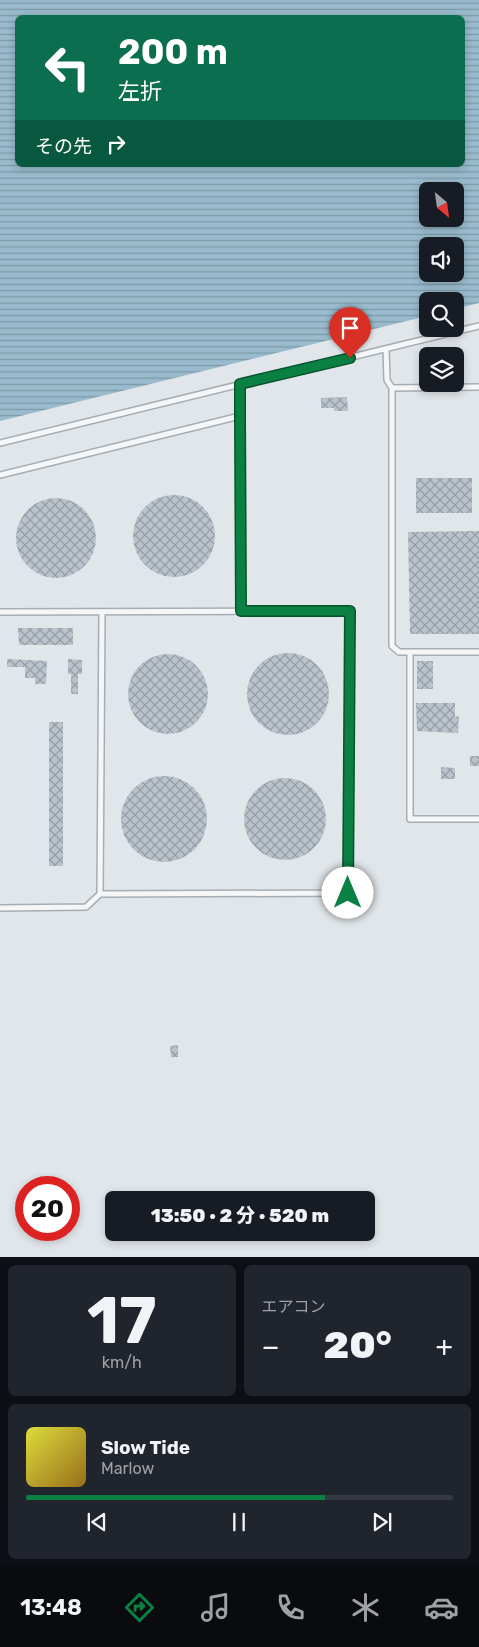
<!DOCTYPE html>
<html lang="ja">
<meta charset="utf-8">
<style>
:root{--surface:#171b24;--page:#20242c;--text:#f1f3f6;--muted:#9ea1a6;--line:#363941;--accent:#0b8043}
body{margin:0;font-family:Rubik,"Noto Sans JP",sans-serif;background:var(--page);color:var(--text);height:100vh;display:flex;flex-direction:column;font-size:19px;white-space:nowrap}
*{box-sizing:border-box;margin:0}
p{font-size:16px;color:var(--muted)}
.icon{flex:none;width:28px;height:28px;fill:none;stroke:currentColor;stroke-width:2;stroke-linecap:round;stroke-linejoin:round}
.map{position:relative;height:1257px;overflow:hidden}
.side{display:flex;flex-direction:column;gap:8px;padding:8px;background:#0d0f14;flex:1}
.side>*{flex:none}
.banner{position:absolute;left:15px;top:15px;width:450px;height:152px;border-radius:8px;box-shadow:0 2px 8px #0003;background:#0b6e4f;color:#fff;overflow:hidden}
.needle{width:32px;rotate:151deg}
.tools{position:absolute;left:419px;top:182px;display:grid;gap:10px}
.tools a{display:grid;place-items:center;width:45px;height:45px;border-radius:8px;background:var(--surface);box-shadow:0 2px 8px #0003;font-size:25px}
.speed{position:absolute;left:15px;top:1176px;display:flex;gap:10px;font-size:25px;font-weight:700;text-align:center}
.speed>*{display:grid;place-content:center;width:65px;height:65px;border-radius:50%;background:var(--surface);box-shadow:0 2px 8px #0003;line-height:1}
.speed .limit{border:8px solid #d22;background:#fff;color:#111}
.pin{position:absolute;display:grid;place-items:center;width:42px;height:42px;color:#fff;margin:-51px -21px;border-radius:50% 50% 50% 0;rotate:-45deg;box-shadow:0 0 5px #0007}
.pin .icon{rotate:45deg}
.me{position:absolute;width:55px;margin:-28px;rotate:0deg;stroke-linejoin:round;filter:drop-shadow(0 0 4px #0008)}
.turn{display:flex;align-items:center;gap:18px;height:105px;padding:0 20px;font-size:22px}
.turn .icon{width:65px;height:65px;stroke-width:2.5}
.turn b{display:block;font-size:35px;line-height:42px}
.then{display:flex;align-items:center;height:48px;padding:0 20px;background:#0003;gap:10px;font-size:19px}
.big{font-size:38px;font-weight:800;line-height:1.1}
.side .tile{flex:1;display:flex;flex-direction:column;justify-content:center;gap:8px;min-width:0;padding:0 18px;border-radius:8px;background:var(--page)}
.side .dial{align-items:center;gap:0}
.dial b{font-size:65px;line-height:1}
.song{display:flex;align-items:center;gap:15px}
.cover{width:60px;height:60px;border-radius:8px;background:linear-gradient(135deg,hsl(60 70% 55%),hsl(40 70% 35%))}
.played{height:5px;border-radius:2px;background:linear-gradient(90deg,var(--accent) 70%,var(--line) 70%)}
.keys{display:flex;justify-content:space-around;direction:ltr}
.heat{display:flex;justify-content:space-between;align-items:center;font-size:28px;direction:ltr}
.side .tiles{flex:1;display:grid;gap:8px;grid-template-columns:1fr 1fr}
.tile:last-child{grid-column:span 2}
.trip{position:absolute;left:105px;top:1191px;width:270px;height:50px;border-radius:8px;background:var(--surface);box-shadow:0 2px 8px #0003;font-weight:800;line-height:50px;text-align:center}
.menu{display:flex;height:80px;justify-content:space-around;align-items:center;background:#090b0e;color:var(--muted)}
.menu .icon{width:35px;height:35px}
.menu .selected{color:var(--accent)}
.menu b{font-size:22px;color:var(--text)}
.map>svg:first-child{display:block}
.water{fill:url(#water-rules);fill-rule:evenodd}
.building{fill:url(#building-cross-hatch)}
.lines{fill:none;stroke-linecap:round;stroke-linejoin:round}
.service-casing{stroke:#a6aeb5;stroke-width:8}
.service{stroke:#f4f6f8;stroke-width:5}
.route-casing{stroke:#07532c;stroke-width:12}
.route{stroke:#0b8043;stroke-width:9}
</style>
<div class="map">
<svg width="479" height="1257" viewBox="0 0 479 1257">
<defs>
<pattern id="water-rules" width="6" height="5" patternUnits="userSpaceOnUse" patternTransform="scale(1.25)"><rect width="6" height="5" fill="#99bbcd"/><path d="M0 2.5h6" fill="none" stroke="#7d99a8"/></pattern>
<pattern id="building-cross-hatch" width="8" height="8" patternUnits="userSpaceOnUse" patternTransform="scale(1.25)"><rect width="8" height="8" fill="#bac3cb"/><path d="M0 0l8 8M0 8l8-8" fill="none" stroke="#979fa6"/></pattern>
</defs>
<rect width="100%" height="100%" fill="#e1e6ea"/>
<path class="water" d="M 0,0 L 479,0 L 479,303 L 455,309 L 455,301 L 428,301 L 427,316 L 0,421 ZM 18,18 L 462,18 L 462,165 L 18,165 ZM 428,191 L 455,191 L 455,219 L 428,219 ZM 428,246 L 455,246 L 455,274 L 428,274 Z"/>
<path class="building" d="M 347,397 L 348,411 L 334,411 L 334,408 L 321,408 L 321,398 Z
M 416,478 L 472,478 L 472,513 L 416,513 Z
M133 536a41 41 0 1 1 82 0a41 41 0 1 1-82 0Z
M16 538a40 40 0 1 1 80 0a40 40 0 1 1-80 0Z
M 479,531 L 479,634 L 410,634 L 408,532 Z
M 18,628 L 73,628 L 73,645 L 19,645 Z
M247 694a41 41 0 1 1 82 0a41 41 0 1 1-82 0Z
M128 694a40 40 0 1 1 80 0a40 40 0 1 1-80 0Z
M 7,659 L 47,661 L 46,684 L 35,684 L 35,678 L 25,678 L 25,667 L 7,667 Z
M 68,659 L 82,660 L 82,674 L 78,674 L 78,694 L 71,694 L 71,674 L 68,674 Z
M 417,661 L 433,661 L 433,689 L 417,689 Z
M 416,703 L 455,703 L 455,717 L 459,716 L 458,733 L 417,731 Z
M 49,722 L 63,722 L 63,866 L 49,866 Z
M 470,756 L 479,756 L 479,766 L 470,766 Z
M 441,767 L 455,768 L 455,779 L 441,779 Z
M121 819a43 43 0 1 1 86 0a43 43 0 1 1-86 0Z
M244 819a41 41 0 1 1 82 0a41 41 0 1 1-82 0Z
M 178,1045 L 178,1057 L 171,1057 L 170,1046 Z"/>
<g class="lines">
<g class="service-casing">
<path id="service" d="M 386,349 L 387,380 L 392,388
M 479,387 L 392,388 L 392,646 L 399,652 L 479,652
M 240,416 L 240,384
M 0,443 L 479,326
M 0,475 L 240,416 L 241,611
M 0,612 L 350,611 L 348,893 L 100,894 L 86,907 L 0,908
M 410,652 L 410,819 L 479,819
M 100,894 L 102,612"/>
</g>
<use href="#service" class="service"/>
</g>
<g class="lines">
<g class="route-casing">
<path id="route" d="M 348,893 L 350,611 L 241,611 L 240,416 L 240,384 L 350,358"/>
</g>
<use href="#route" class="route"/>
</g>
</svg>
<div class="tools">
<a><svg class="needle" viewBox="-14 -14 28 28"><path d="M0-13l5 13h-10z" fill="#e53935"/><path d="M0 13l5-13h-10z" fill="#9ea1a6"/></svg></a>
<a><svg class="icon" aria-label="sound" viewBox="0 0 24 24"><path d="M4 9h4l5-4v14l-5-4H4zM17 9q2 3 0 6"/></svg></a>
<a><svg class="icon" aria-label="search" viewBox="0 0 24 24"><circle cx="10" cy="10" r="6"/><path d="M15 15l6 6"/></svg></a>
<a><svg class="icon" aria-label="layers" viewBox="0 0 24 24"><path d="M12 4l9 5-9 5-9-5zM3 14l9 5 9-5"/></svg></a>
</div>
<div class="speed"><div class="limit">20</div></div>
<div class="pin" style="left:350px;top:358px;background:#d93025"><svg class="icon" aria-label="arrive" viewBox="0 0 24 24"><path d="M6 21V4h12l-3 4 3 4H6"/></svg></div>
<svg class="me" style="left:348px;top:893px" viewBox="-20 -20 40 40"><circle r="19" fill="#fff"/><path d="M0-13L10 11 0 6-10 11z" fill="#0b8043"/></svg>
<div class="trip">13:50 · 2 分 · 520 m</div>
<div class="banner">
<div class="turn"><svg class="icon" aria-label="left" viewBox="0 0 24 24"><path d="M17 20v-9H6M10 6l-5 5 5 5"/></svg><div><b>200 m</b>左折</div></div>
<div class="then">その先<svg class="icon" aria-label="right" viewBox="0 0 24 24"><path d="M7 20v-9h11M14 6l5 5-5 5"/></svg></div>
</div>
</div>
<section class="side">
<div class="tiles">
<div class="tile dial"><b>17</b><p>km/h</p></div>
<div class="tile"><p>エアコン</p>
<div class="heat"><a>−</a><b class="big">20°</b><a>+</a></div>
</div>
<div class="tile">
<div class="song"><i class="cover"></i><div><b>Slow Tide</b><p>Marlow</p></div></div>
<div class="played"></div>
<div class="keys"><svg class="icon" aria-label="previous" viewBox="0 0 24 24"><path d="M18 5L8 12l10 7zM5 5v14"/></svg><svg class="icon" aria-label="pause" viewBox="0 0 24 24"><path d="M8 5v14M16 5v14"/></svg><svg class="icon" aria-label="next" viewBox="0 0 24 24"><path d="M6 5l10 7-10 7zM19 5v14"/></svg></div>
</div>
</div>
</section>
<nav class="menu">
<b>13:48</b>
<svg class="icon selected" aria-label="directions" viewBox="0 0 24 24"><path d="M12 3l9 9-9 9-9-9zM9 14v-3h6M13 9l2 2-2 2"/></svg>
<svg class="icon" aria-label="music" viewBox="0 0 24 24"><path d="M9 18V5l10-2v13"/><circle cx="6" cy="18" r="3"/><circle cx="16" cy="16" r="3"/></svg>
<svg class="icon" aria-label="phone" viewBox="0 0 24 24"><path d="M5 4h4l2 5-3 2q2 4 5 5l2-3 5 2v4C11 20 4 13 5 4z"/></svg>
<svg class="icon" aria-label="climate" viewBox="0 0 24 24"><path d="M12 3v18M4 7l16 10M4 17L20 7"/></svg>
<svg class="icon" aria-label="car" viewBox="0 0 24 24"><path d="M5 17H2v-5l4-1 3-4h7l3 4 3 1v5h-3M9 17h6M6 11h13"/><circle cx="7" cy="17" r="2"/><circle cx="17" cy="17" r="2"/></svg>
</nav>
